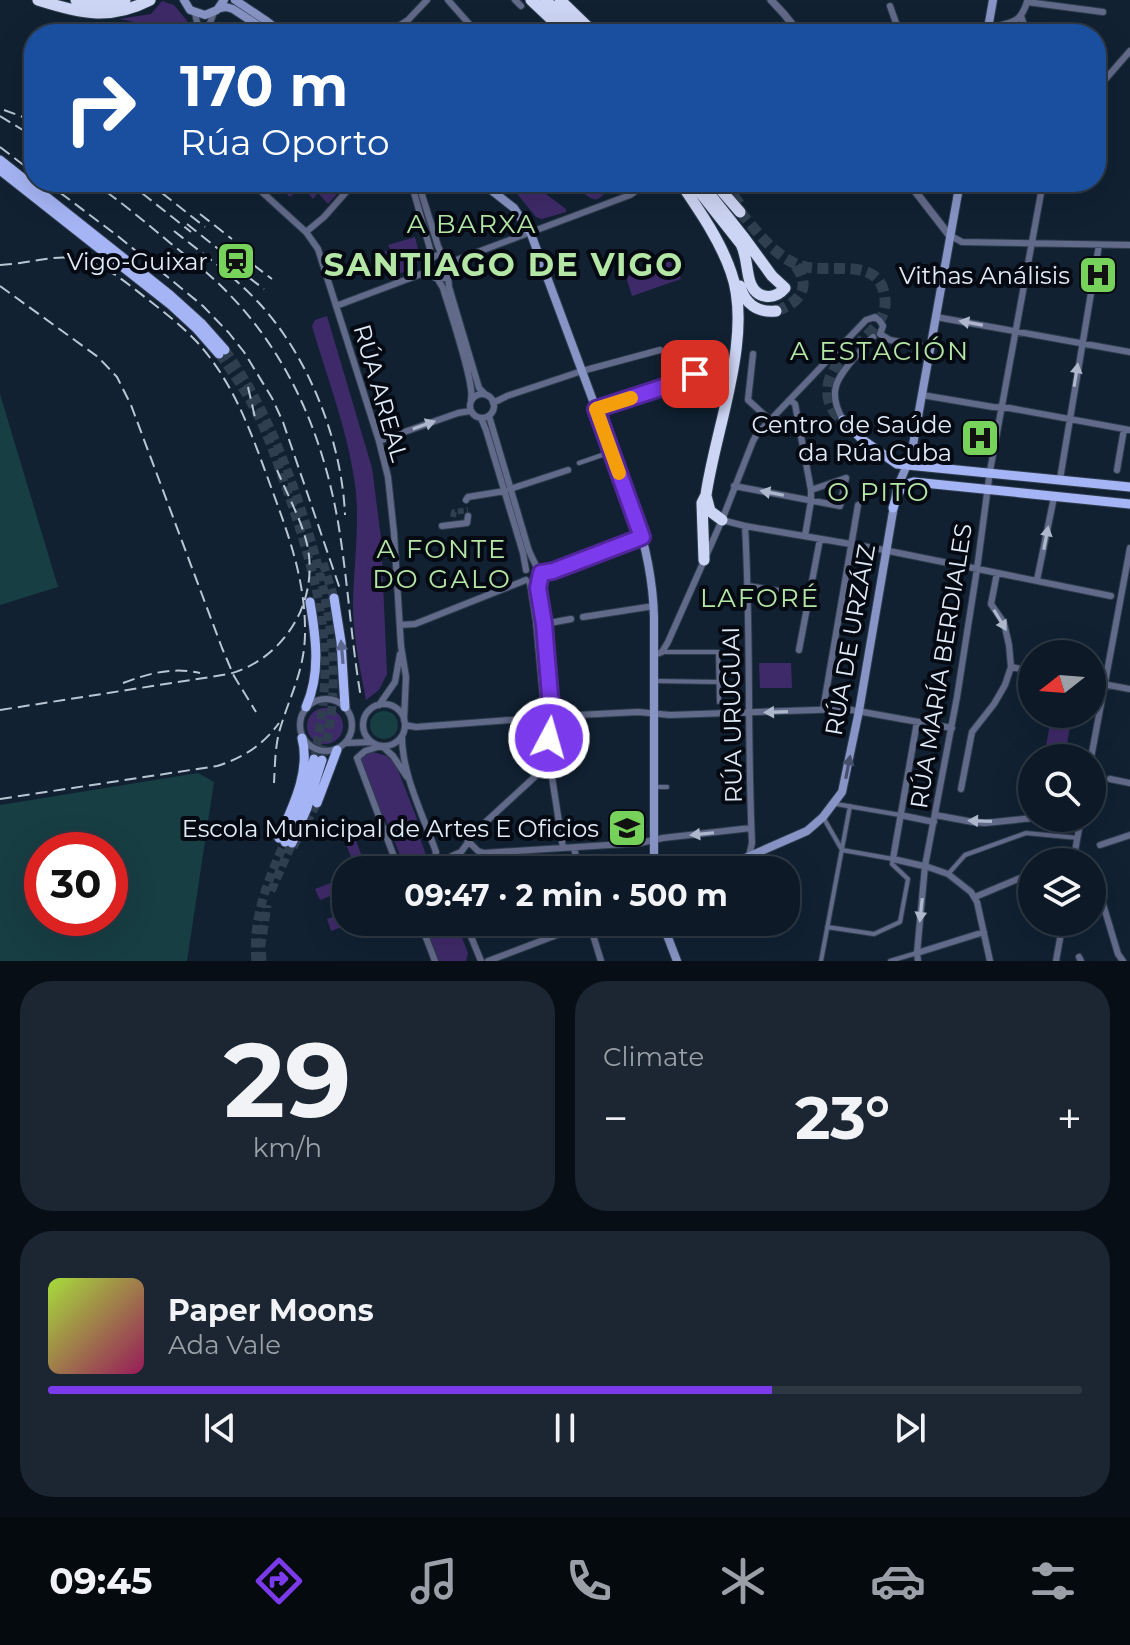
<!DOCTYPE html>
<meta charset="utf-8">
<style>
:root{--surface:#0d1926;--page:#1b2632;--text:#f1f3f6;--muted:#9aa0a7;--line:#2d3843;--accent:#7c3aed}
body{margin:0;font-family:Montserrat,sans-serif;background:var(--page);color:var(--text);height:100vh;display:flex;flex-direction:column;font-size:30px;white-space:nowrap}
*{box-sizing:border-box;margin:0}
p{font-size:26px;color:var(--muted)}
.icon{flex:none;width:44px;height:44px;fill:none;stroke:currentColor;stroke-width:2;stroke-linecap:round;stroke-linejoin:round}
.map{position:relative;height:961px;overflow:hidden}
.panel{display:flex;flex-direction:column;gap:20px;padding:20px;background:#070e15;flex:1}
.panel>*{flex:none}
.guide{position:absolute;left:24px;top:24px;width:1082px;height:168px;border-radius:32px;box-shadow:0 8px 32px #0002,0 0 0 2px var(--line);background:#1a4fa0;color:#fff;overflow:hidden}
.needle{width:52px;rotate:253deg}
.buttons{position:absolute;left:1018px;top:640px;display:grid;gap:16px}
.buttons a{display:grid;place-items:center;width:88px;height:88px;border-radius:50%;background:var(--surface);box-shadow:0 8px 32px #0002,0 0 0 2px var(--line);font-size:40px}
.speed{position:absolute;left:24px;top:832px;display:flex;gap:16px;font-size:40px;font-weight:700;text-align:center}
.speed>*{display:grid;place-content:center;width:104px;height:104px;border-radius:50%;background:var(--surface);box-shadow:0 8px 32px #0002,0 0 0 2px var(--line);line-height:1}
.speed .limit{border:12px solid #d22;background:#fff;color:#111}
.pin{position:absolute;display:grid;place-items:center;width:68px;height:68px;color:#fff;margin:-34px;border-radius:16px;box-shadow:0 4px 12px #0006}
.me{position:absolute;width:88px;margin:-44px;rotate:6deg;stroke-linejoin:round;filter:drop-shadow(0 0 6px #0008)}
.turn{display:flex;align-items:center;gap:28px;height:168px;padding:0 24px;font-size:36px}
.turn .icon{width:104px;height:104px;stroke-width:2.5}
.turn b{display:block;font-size:56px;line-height:68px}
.big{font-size:60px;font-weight:700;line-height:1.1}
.panel .card{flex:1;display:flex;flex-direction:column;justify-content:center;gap:12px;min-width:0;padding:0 28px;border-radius:32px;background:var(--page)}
.panel .dial{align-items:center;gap:0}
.dial b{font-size:104px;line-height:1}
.song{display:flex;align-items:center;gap:24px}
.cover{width:96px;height:96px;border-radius:12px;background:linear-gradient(135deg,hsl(80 70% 55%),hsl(330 70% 35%))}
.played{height:8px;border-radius:4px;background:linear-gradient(90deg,var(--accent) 70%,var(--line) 70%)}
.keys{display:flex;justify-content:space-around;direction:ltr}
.heat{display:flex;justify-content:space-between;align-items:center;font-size:44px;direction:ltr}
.panel .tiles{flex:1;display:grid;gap:20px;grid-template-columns:1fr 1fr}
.card:last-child{grid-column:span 2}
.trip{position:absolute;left:332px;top:856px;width:468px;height:80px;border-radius:32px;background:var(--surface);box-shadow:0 8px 32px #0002,0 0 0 2px var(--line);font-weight:700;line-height:80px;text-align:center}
.tab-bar{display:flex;height:128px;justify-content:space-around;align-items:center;background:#050a0f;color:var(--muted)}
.tab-bar .icon{width:56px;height:56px}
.tab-bar .on{color:var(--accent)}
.tab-bar b{font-size:36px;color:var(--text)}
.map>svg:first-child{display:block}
.green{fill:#3f2a69}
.water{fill:#173e43;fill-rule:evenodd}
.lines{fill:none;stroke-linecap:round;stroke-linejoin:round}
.minor-tunnel{stroke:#303f50;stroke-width:6;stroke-dasharray:6 3;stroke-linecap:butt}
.primary-tunnel{stroke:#303f50;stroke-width:9;stroke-dasharray:9 4.5;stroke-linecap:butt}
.motorway-tunnel{stroke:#303f50;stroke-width:11;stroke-dasharray:11 5.5;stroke-linecap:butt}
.pedestrian-casing{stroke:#2e3d4e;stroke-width:6}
.minor-casing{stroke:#2e3d4e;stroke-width:8}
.tertiary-casing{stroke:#2e3d4e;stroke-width:9}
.secondary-casing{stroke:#2e3d4e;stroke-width:10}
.primary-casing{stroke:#2e3d4e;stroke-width:11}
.motorway-casing{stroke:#2e3d4e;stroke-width:13}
.pedestrian{stroke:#626a89;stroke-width:4}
.minor{stroke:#626a89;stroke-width:6}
.tertiary{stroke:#626a89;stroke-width:7}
.secondary{stroke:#8794c5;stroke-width:8}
.primary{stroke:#a5b4f4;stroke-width:9}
.motorway{stroke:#cdd5f4;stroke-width:11}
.rail{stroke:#b9c5d2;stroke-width:2;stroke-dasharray:12 6;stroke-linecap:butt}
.oneway{fill:#aeb7cb}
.oneway2{fill:#5d688e}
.oneway3{fill:#464f6c}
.route-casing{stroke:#51269a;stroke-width:20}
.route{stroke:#7c3aed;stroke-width:14}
.slow{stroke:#f59e0b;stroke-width:14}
.labels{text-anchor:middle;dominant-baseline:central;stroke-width:8;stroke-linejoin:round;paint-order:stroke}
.poi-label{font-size:24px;fill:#e0ebf7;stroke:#050a12;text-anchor:end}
.street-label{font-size:24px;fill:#e0ebf7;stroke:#050a12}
.neighbourhood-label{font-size:26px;letter-spacing:2px;fill:#b4e6a6;stroke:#050a12}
.district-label{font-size:32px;font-weight:bold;letter-spacing:2px;fill:#b4e6a6;stroke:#050a12}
</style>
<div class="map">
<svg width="1130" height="961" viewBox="0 0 1130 961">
<rect width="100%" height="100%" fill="#112132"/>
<path class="green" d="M 162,1 L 174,5 L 188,22 L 187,34 L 170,34 L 171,29 L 119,19 L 151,14 Z
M 280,182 L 323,182 L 337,194 L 328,204 L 318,193 L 313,199 L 302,186 L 290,197 L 278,186 Z
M 517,182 L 530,182 L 566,209 L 566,212 L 542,219 L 536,217 L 514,190 Z
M 591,182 L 596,182 L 607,190 C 597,203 595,201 583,193 Z
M 415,237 L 420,258 L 415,268 L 395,275 L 384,252 L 390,249 L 388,245 Z
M 671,252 L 681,279 L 632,296 L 626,277 L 664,263 L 662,256 Z
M 327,316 L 372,468 L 381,538 L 387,674 L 379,690 L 366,700 C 360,668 353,636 353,603 C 354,566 359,530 356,493 C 350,436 328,381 312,326 L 315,320 Z
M 759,663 L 791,663 L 792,688 L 760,688 Z
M307 726a18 18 0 1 1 36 0a18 18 0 1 1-36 0Z
M 1051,718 L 1071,721 L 1065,755 L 1045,752 Z
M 373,752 L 387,756 L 396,765 L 417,819 L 415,824 L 426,855 L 430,854 L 433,861 L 431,866 L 420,870 L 406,870 L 385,818 L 380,816 L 360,761 L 362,755 Z
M 349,822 L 367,870 L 356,870 L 339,826 Z
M 346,877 L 346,890 L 320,900 L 315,889 Z
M 346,912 L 346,922 L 355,922 L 331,931 L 327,919 Z
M 423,922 L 456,922 L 468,953 L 466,961 L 438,961 Z"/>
<path class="water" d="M 0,394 L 58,587 L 0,605 Z
M370 725a14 14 0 1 1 28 0a14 14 0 1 1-28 0Z
M 198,773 L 214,782 L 187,961 L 0,961 L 0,805 ZM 42,850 L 110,850 L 110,918 L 42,918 Z"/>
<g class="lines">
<path class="minor-tunnel" d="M 453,517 L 454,512 L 468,510"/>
<path class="primary-tunnel" d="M 225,350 C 258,395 276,439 295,491 C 325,577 348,670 322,760
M 219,354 C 235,376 250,398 261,422 C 272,446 280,471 289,496 C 305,544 321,594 324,644 C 327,683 322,721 314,759
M 323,563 L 334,598
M 293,847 L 317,803
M 271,891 L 292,843
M 256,961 C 252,918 268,880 285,842
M 262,961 L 261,945 L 267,905"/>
<path class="motorway-tunnel" d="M 723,182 L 742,207
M 740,212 C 757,231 774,256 799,265 C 828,276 881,253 885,299 C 889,340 817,353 829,401 C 832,410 835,415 843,420
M 776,311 C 800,303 813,286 794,264"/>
<g class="pedestrian-casing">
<path id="pedestrian" d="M 579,463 L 611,452
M 662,652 L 718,652 L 719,702
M 656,681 L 718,682
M 654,787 L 667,787
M 836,804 L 900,815
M 823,817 L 842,850 L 893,859 L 892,864 L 908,879 L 900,922 L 874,934 L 827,927
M 949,873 L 965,855 L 1026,833 L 1078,838
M 821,961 L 850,806
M 890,961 L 917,953"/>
</g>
<g class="minor-casing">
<path id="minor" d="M 448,0 L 478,34
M 515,0 L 521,6
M 1027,2 L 1103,12
M 890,6 L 900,34
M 195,13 L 198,27 L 196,34
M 1021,16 L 1027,34
M 988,30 C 1007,20 1019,28 1027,2
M 206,34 L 214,12
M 403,34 L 397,27 L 408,20 L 427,0
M 1096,90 L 1130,51
M 251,182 L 306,232 L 318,249 L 379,441 L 388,477 L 394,533 L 401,646 L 406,677 L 404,720
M 411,182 L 430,249 L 431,259
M 418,182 L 438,246 L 442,255
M 306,232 L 324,217 L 355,182
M 949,235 L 962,242 L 1130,245
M428 267a12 12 0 1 1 24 0a12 12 0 1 1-24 0Z
M 451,262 L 630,195 L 637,190 L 641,182
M 448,276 L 449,287 L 479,388 L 485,394
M 437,278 L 443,288 C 449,309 475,383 471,399
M 336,306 L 429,271
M 936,317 L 1130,352
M 880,334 L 890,340 L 930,348
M 753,354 L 748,400 L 770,420
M 669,356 L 670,385
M470 406a12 12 0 1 1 24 0a12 12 0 1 1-24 0Z
M 922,395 L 993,407 L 1009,408 L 1130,430
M 790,400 L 795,404 L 811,490 L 811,501 L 805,536
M 493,403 L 507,396 L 582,371 L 660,350
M 596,409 L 670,385 L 695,374
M 489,416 L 529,551 L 537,568
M 481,418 L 486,430 L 523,553 L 526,570
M 843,420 C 827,392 836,379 856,356 C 862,350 866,343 873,337
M 379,441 L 458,413 L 470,411
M 1117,470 L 1124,429
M 1060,479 L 1099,245
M 734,486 L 840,506 L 846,478
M 510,489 L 568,470
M 811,490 L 846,478
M 466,500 L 468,497 L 505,491
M 722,520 L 745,526 L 874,548 L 1111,596
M 442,526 L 467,523 L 468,516
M 745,526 C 751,631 747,737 752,843 L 749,856
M 541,573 L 553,571 L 642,537
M 1037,580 L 1054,497
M 540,581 C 537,595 542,611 544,625 C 548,653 547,682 553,709
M 530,583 L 536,621 L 543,696 L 541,709
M 748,586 L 810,596
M 583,617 L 654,606
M 544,624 L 571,619
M 400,625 L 415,624 L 526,580
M 799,650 L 820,539
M 654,655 L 662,652 L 668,642 L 722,520 L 753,441 L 757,434 L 866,320 L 875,317 L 880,321 L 883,326 L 880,334
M 1011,667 L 1032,671
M 1092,682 L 1130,689
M300 725a26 26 0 1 1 52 0a26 26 0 1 1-52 0Z
M363 725a21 21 0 1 1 42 0a21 21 0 1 1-42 0Z
M 379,705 L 395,682 L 400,654
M538 717a10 10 0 1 1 20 0a10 10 0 1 1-20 0Z
M 823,710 L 858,505
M 557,716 L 638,712 L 670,715 L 846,709 L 952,728
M 917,722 L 893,859 L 928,867 L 948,874 L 971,892 L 977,902 L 990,961
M 405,725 L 416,727 L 538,718
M 548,727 L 551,771 L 563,848
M 402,736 C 402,775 423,815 436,852 L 434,859 L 439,866
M 346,743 L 371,742
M 381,746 L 365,751 L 357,758 L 399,870
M 382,746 L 393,756 L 407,777
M 1091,758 L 1130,548
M 1110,779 L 1130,783
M 961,789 L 972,732 L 994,704 L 1005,685 L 1011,667 L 1009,645 L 1004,623 L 991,604 L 997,573
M 900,815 L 934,822
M 935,815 L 973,822 L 985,823 L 1034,818 L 1081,820
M 468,841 L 478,851 L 484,853 L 640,843 L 663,838 L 751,828
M 1100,845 L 1130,835
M 574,848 L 579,870
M 452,856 L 461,852 L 477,830 L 540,772 L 551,771
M 1061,862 L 1074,856
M 1073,862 L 1081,818
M 431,870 L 439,866 L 447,865 L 451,862 L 452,856
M 1100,894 L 1118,954 L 1123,961
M 975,897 L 1032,873
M 420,922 L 435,961
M 465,922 L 481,961
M 589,922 L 601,961
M 917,953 L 984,932
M 1079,957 L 1081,961
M 488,961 L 591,922
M 918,961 L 917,953 L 925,866 L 957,697 L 977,569 L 990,471 L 1043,182
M 1056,961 L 1063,922"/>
</g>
<g class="tertiary-casing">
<path id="tertiary" d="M 771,0 L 784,14 L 800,34
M 908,182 L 949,235"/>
</g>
<g class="secondary-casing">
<path id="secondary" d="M 184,0 L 190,10 L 205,15 L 217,10 L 224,0
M 235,0 L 265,20 L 283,34
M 220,8 L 226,7 L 233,9 L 271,34
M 987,34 L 993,0
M 481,182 L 514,208 L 531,234 L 634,511 C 646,546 653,580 654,617 L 654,870
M 718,870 L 807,831 L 823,817 L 842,792 L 859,711 L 897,488 L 911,456 L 960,182
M 662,922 L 677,961"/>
</g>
<g class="primary-casing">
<path id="primary" d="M 0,160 L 170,295 L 201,323 L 225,350
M 0,170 L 171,305 L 197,329 L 219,354
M 843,420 L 864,441 L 897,464 L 1130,487
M 893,508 C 897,496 899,485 914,482 L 1130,504
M 334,598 L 341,642 L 345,707
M 306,707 C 321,673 316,638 310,602
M 317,803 L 337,750
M 279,838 C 292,808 311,772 302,738
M 285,842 L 306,790 L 314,759
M 292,843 L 307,808 L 322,760"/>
</g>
<g class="motorway-casing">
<path id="motorway" d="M 38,0 C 79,13 109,21 150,0
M 76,0 L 100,4 L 125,0
M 531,0 L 567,34
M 545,0 L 582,34
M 560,0 L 595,34
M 680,182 C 699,210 720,240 731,272 C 754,335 715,430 706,495 L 702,503 L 704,560
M 692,182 L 741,244 C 747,256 746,269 750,282 C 756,299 774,301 785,288 L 772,276 L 745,239 L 700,182
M 714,182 L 740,212
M 740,286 C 745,304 758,313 776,311
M 706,496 L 710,511 L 722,520"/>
</g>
<use href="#pedestrian" class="pedestrian"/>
<use href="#minor" class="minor"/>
<use href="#tertiary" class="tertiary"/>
<use href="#secondary" class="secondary"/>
<use href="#primary" class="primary"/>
<use href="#motorway" class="motorway"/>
<path class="rail" d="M 4,110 L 34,121
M 0,116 L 34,137
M 0,147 L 34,173
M 46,182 L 119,237 L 203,306 L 229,333 L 244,352 L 272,398 L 283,422 L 340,589
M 92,182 C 119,200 144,221 169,242 C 190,259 211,275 229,294 C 290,357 323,437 338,522 C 348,581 351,640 361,698
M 128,182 L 191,232
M 148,182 L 205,227
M 200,214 L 232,239
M 187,224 L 246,271
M 174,231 C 203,254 234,276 259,303 C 309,357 342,442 345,515
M 239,254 L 272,279
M 0,265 C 31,264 59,251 90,262 C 112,270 128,284 146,298 C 164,312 182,326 197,342 C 235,384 252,435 271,487 C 289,536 306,582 305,635 C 304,672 290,695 280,729 C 275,746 275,765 274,783
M 235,267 L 264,289
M 0,286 L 98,357 L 117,377 L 131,405 L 222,648 L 234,676 L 256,712
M 248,387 L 256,422
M 123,683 C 150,673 172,667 200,673
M 0,710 L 229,674 C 284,659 320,601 307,544 C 301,519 287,494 277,470
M 0,799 L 217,766 C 243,758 263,745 279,723"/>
</g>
<defs><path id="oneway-solid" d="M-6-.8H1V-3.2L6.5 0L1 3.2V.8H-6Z" transform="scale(2)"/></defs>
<g class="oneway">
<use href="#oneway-solid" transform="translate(971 323) rotate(-170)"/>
<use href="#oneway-solid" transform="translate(1076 375) rotate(-81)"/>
<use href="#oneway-solid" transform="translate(424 425) rotate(-19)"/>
<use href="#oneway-solid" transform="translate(772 493) rotate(-169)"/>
<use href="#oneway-solid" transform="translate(1046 538) rotate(-79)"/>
<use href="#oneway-solid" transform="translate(1000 620) rotate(59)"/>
<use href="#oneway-solid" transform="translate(776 712) rotate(178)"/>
<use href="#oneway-solid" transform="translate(980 821) rotate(-178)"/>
<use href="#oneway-solid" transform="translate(702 834) rotate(174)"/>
<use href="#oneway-solid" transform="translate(921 910) rotate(96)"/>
</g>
<use class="oneway2" href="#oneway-solid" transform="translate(342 652) rotate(-95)"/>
<use class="oneway3" href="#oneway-solid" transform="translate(848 767) rotate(-79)"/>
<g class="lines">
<g class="route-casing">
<path id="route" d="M 549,738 L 548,727 L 555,723 L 557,716 L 553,709 L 550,696 L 544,624 L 538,588 L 541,573 L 553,571 L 642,537 L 596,409 L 670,385 L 695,374"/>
</g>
<use href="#route" class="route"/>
<path class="slow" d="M 619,473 L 596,409 L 631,398"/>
</g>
<defs>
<g id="station-square" transform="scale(2)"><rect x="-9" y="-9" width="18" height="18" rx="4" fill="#76d25a" stroke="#050a12"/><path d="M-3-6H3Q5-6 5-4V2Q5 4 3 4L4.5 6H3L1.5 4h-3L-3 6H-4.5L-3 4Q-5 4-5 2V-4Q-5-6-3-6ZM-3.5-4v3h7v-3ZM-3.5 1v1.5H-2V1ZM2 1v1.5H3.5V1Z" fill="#111"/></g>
<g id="hospital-square" transform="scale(2)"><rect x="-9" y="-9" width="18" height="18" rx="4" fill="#76d25a" stroke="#050a12"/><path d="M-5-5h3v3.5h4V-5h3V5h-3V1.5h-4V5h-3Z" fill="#111"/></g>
<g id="university-square" transform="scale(2)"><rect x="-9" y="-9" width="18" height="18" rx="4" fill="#76d25a" stroke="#050a12"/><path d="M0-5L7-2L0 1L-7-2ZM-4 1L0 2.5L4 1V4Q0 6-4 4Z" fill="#111"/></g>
</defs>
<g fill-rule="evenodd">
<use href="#station-square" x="236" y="261"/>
<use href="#hospital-square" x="1098" y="275"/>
<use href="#hospital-square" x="980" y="438"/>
<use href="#university-square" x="627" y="828"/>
</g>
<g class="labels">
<g class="poi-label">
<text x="208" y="261">Vigo-Guixar</text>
<text x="1070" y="275">Vithas Análisis</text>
<text x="952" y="424">Centro de Saúde<tspan x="952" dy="28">da Rúa Cuba</tspan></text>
<text x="599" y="828">Escola Municipal de Artes E Oficios</text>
</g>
<g class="street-label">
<text transform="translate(381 393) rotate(74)">RÚA AREAL</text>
<text transform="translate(850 640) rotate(-80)">RÚA DE URZÁIZ</text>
<text transform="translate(941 666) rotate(-81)">RÚA MARÍA BERDIALES</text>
<text transform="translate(732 715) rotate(-91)">RÚA URUGUAI</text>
</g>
<g class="neighbourhood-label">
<text x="472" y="224">A BARXA</text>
<text x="880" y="351">A ESTACIÓN</text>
<text x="879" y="492">O PITO</text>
<text x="442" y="549">A FONTE<tspan x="442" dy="30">DO GALO</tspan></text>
<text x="760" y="598">LAFORÉ</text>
</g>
<g class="district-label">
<text x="504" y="264">SANTIAGO DE VIGO</text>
</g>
</g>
</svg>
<div class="buttons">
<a><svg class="needle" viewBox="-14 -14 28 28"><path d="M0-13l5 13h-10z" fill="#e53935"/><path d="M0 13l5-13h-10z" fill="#9aa0a7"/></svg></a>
<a><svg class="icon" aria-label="search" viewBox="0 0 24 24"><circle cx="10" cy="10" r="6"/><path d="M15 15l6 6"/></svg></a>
<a><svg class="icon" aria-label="layers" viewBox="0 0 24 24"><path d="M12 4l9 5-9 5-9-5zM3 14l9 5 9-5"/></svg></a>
</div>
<div class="speed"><div class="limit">30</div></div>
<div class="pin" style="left:695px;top:374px;background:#d93025"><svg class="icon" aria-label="arrive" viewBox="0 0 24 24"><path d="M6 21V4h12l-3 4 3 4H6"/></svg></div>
<svg class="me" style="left:549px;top:738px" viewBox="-20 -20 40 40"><circle r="17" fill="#7c3aed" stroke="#fff" stroke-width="3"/><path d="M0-11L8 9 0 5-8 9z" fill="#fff"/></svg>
<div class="trip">09:47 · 2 min · 500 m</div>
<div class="guide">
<div class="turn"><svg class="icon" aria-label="right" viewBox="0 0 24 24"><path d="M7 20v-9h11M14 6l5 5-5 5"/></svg><div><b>170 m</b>Rúa Oporto</div></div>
</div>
</div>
<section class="panel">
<div class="tiles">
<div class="card dial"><b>29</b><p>km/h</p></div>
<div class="card"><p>Climate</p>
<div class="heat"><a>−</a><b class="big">23°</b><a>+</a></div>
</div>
<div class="card">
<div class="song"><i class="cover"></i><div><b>Paper Moons</b><p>Ada Vale</p></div></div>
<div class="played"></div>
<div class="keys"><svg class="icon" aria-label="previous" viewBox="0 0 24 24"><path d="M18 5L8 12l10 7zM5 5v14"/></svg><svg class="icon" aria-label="pause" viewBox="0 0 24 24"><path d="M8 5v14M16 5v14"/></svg><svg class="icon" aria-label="next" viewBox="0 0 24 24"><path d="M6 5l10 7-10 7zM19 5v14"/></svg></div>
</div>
</div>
</section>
<nav class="tab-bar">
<b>09:45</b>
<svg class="icon on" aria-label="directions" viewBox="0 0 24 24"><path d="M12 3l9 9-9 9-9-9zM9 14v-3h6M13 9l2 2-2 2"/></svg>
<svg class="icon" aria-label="music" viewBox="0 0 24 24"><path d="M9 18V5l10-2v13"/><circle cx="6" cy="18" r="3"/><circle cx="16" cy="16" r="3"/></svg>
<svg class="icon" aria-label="phone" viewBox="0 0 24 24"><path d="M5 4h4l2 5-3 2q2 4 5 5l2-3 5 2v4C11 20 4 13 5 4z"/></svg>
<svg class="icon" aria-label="climate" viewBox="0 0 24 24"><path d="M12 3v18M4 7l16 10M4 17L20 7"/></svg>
<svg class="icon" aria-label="car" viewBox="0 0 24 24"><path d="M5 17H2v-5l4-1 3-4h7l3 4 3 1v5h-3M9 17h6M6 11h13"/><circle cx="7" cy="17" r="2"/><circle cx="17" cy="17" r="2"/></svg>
<svg class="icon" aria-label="filters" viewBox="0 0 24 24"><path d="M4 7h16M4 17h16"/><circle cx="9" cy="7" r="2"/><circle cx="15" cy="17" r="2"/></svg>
</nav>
